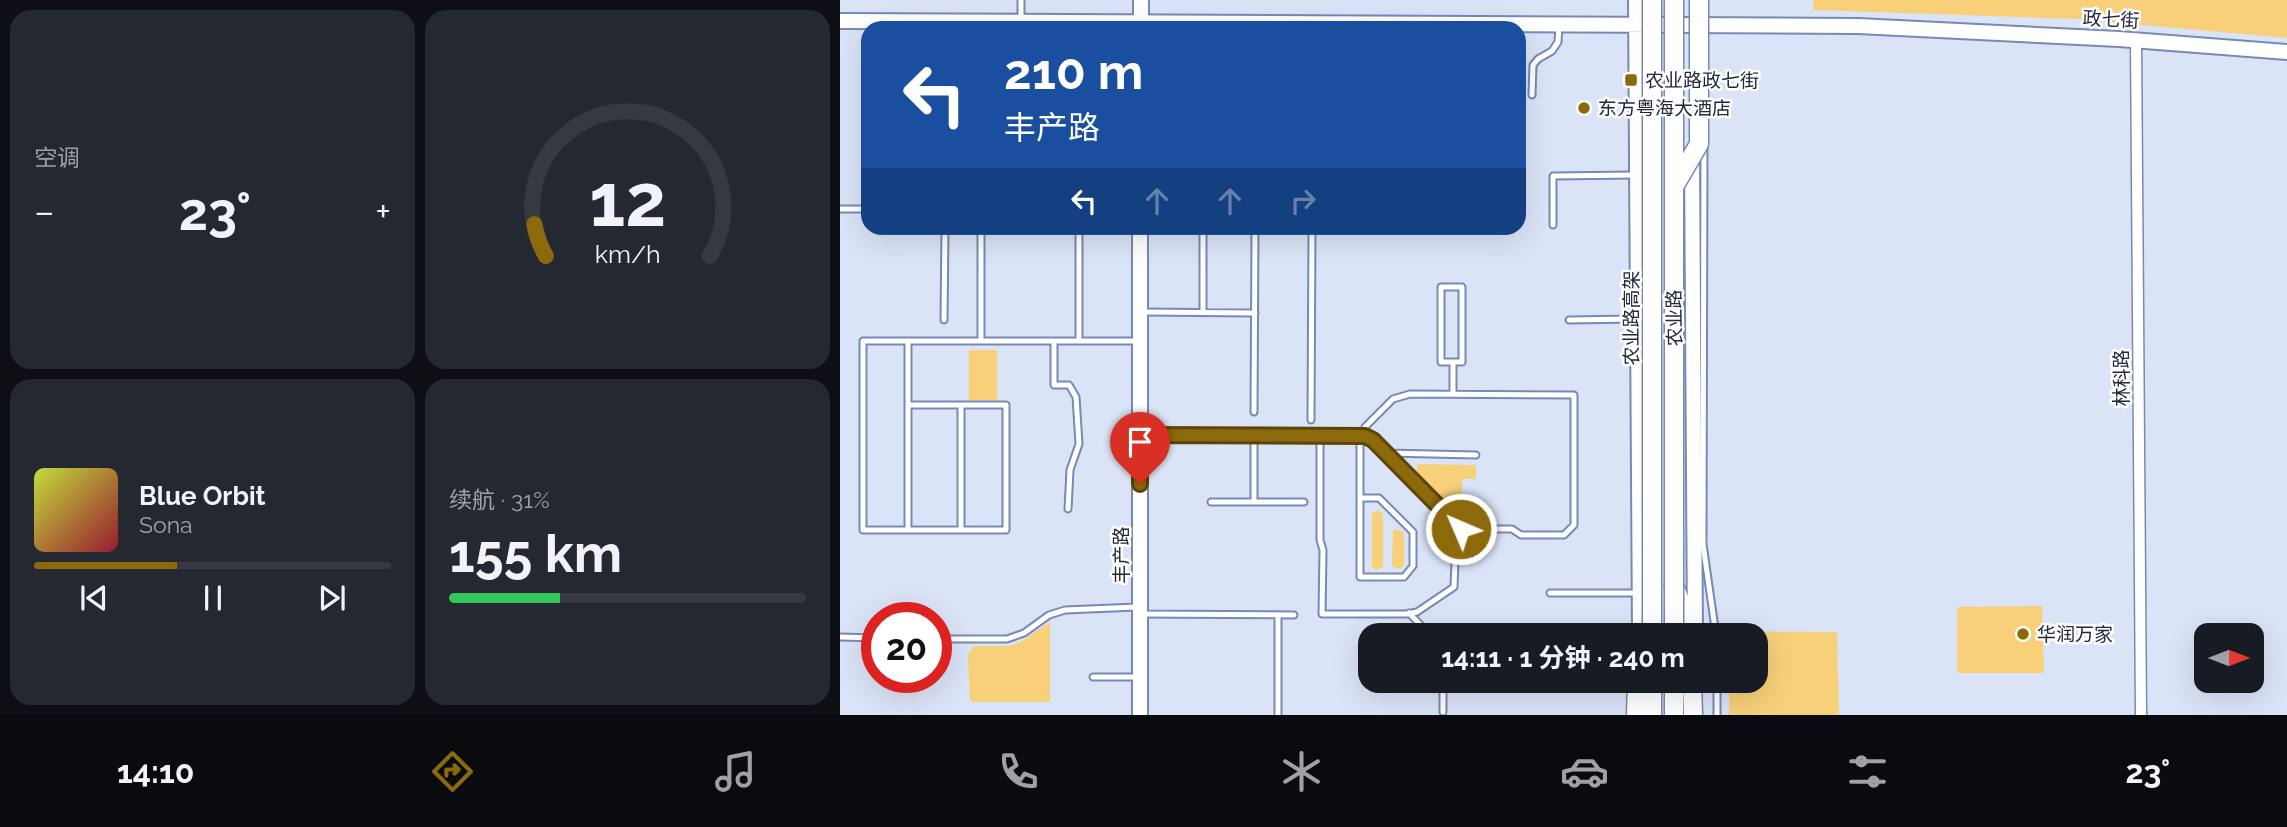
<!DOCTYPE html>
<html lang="zh">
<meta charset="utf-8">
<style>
:root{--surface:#171b24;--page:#242831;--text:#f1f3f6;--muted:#9ea1a6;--line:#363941;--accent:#8c6a0c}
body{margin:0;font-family:Raleway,"Noto Sans SC",sans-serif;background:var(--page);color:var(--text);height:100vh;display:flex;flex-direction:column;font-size:26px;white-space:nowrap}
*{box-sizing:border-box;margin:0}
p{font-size:23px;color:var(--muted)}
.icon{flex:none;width:38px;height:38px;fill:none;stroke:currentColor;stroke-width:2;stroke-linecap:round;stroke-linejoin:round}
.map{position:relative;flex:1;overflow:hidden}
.panel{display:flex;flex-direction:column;gap:10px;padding:10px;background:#0d0f14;width:840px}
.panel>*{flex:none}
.hud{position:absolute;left:21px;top:21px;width:665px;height:214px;border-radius:21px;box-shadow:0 7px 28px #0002;background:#1a4fa0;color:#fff;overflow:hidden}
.needle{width:46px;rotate:90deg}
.tools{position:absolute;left:1354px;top:623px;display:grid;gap:14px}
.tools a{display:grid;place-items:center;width:70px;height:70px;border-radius:14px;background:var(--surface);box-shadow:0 7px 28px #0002;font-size:35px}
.speed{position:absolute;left:21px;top:602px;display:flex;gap:14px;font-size:35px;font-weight:700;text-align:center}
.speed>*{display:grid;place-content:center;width:91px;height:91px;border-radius:50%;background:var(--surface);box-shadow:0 7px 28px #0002;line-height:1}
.speed .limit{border:10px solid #d22;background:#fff;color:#111}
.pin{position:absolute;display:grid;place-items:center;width:60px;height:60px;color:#fff;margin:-72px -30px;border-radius:50% 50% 50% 0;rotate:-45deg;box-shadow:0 0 7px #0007}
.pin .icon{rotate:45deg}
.me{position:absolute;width:77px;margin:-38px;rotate:315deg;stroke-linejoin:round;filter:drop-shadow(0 0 5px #0008)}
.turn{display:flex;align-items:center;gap:24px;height:147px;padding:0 28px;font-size:32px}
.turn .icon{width:91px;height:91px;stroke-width:2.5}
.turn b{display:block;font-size:49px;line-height:60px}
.lanes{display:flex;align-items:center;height:66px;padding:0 28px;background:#0003;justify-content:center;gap:35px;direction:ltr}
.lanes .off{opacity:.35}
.big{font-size:52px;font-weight:700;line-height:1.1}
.panel .tile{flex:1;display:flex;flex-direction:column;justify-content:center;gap:10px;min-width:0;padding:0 24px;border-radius:21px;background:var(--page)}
.panel .dial{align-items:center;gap:0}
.dial svg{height:182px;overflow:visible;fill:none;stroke:var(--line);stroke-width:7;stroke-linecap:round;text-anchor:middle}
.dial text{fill:var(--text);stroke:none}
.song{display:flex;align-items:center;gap:21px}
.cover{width:84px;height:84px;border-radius:10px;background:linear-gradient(135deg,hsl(70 70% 55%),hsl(350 70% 35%))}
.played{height:7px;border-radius:4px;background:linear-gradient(90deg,var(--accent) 40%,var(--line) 40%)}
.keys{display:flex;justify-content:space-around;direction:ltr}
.heat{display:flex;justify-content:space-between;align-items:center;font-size:38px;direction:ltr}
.charge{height:10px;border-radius:5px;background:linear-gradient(90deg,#34c759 31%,var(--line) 0)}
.panel .tiles{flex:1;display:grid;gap:10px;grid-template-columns:repeat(2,1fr)}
.trip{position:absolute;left:518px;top:623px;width:410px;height:70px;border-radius:21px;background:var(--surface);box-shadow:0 7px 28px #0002;font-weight:700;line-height:70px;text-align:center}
.tab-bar{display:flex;height:112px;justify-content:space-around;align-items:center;background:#090b0e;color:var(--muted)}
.tab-bar .icon{width:49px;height:49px}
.tab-bar .selected{color:var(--accent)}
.tab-bar b{font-size:32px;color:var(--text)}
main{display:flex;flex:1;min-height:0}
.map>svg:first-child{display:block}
.green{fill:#f7d079}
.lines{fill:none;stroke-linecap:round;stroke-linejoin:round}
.lane-casing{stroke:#778ab4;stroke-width:9}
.street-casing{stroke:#778ab4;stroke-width:13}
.secondary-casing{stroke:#778ab4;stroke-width:18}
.highway-casing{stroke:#778ab4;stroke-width:21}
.lane{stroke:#fff;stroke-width:5}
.street{stroke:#fff;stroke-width:10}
.secondary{stroke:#fff;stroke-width:14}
.highway{stroke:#fff;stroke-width:18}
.highway-bridge-casing{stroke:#778ab4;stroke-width:21;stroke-linecap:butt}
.highway-bridge{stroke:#fff;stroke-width:18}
.route-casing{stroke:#5b4508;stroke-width:18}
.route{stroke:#8c6a0c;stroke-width:12}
.poi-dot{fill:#8c6a0c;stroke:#fff;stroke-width:2.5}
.labels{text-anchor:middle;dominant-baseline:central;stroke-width:5;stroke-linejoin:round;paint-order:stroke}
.street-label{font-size:19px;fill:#21293a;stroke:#fff}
.poi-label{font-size:19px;fill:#21293a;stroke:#fff;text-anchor:start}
</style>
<main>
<section class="panel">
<div class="tiles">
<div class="tile"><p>空调</p>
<div class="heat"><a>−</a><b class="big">23°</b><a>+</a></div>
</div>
<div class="tile dial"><svg viewBox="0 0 100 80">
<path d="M14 69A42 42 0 1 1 86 69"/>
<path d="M14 69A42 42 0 0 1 9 55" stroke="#8c6a0c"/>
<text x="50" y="56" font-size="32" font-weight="700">12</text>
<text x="50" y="72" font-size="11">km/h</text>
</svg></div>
<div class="tile">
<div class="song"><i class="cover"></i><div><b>Blue Orbit</b><p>Sona</p></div></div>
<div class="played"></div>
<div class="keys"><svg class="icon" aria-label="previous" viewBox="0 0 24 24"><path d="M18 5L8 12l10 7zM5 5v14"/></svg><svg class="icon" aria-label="pause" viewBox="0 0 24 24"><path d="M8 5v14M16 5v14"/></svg><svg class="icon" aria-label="next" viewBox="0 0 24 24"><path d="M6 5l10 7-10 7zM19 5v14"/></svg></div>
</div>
<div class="tile"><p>续航 · 31%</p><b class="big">155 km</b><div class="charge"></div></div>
</div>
</section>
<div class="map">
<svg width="1447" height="715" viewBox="0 0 1447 715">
<rect width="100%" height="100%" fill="#dbe4f7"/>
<path class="green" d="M 974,0 L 1447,0 L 1447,38 L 1236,19 L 973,10 Z
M 129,350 L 157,350 L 157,400 L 129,400 Z
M 577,464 L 636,465 L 636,479 L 622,479 L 622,518 L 636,518 L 636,522 L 623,522 L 577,476 Z
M 538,510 L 543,514 L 543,567 L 536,570 L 532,567 L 532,513 Z
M 555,529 L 564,532 L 564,566 L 559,569 L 552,566 L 553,532 Z
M 1202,606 L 1204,673 L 1117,673 L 1117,607 Z
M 210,622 L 210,702 L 134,702 L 130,700 L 128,655 L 134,646 L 170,646 L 182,641 Z
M 888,631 L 997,632 L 999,715 L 889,715 L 889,681 L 915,681 L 915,635 L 888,635 Z"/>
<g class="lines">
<g class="lane-casing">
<path id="lane" d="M 181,19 L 181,0
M 692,95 L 693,65 L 698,59 L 712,51 L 718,42 L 719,25
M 864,149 L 863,544 L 876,635
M 0,209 L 28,209
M 713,225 L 713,176 L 794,175
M 141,228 L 141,341
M 239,236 L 239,341
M 303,312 L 415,313
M 363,313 L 363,228
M 104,320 L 105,228
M 729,320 L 795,319
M 68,341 L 68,530
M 214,341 L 214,385 L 229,385 L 236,397 L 239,444 L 230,470 L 228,509
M 613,362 L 601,362 L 601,287 L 622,287 L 622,362 L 613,362 L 613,394
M 68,405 L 166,405 L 166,530 L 23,530 L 23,341 L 300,341
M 414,412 L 415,228
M 471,420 L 472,228
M 301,435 L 480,436 L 480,540 L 483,550 L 482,614 L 566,614 L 577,612 L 614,587 L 616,537 L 621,529
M 480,436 L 525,436 L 525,427 L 553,399 L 570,394 L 734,395 L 734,525 L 724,535 L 681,535 L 672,529 L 621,529 L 533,441 L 525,436 L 520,445 L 520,577 L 564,577 L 573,566 L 573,532 L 539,498 L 520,498
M 546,453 L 636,455
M 371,502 L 464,502
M 414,502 L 414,436
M 121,530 L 121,405
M 710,593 L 797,593
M 569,613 L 590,635
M 300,614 L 454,615
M 0,637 L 37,638
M 96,639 L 167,639 L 184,633 L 209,615 L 225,610 L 297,607
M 253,677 L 297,677
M 603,681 L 603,712
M 877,681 L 877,715
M 438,715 L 438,615"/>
</g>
<g class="street-casing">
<path id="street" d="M 1296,40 L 1301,715"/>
</g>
<g class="secondary-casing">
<path id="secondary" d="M 796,0 L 800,635
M 0,21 L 1018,26 L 1279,39 L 1447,52
M 301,28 L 301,0
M 852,154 L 855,635
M 300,228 L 300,715"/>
</g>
<g class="highway-casing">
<path id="highway" d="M 834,586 L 845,613 L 850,635
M 812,681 L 812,715
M 834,681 L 834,715
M 852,681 L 853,715
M 796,715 L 797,681"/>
</g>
<use href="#lane" class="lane"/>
<use href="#street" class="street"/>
<use href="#secondary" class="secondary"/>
<use href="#highway" class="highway"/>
<g class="highway-bridge-casing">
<path id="highway-bridge" d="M 812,0 L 812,635
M 834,0 L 834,635
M 835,185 L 859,144 L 859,0"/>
</g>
<use href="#highway-bridge" class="highway-bridge"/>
</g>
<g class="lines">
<g class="route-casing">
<path id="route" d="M 300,484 L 300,435 L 525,436 L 533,440 L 621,529"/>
</g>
<use href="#route" class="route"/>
</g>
<g class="poi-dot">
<rect x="784" y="73" width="14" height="14" rx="3.5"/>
<circle cx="744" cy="108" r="7"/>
<circle cx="1183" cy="634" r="7"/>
</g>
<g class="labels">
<g class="street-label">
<text transform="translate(1271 19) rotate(3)">政七街</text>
<text transform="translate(791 318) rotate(-90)">农业路高架</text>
<text transform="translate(834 318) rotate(-91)">农业路</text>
<text transform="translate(1281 378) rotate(-90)">林科路</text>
<text transform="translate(281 555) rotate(-90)">丰产路</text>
</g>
<g class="poi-label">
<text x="805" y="80">农业路政七街</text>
<text x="758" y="108">东方粤海大酒店</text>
<text x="1197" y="634">华润万家</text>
</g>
</g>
</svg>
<div class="tools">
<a><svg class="needle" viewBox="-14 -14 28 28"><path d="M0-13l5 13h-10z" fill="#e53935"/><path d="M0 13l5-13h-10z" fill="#9ea1a6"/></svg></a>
</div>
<div class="speed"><div class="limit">20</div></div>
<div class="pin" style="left:300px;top:484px;background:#d93025"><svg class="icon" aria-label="arrive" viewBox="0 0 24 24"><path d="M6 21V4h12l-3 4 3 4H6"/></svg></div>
<svg class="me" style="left:621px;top:529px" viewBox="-20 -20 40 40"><circle r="17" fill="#8c6a0c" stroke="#fff" stroke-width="3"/><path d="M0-11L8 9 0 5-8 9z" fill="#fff"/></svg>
<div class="trip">14:11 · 1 分钟 · 240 m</div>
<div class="hud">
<div class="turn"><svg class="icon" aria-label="left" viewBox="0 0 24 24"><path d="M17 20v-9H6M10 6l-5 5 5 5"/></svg><div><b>210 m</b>丰产路</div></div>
<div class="lanes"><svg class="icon" aria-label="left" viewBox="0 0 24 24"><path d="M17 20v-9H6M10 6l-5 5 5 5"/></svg><svg class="icon off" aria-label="ahead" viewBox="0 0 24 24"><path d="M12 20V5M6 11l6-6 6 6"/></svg><svg class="icon off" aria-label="ahead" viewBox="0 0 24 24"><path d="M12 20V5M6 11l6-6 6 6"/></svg><svg class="icon off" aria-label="right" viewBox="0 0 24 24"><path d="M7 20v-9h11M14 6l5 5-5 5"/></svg></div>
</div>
</div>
</main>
<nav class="tab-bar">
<b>14:10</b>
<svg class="icon selected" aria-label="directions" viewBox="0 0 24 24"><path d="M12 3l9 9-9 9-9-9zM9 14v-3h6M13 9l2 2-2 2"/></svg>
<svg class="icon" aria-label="music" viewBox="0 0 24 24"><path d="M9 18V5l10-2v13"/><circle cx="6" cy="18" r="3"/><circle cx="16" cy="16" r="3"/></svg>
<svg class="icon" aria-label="phone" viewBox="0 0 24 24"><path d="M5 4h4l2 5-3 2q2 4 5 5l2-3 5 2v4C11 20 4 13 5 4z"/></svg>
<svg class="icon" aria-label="climate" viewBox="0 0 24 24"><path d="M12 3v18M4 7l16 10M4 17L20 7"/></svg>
<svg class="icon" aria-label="car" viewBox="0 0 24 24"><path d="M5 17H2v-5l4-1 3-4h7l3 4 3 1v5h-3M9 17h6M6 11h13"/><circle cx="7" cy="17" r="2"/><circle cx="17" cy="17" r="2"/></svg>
<svg class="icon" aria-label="filters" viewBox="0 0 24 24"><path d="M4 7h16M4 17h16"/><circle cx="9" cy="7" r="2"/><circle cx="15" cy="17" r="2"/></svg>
<b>23°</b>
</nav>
